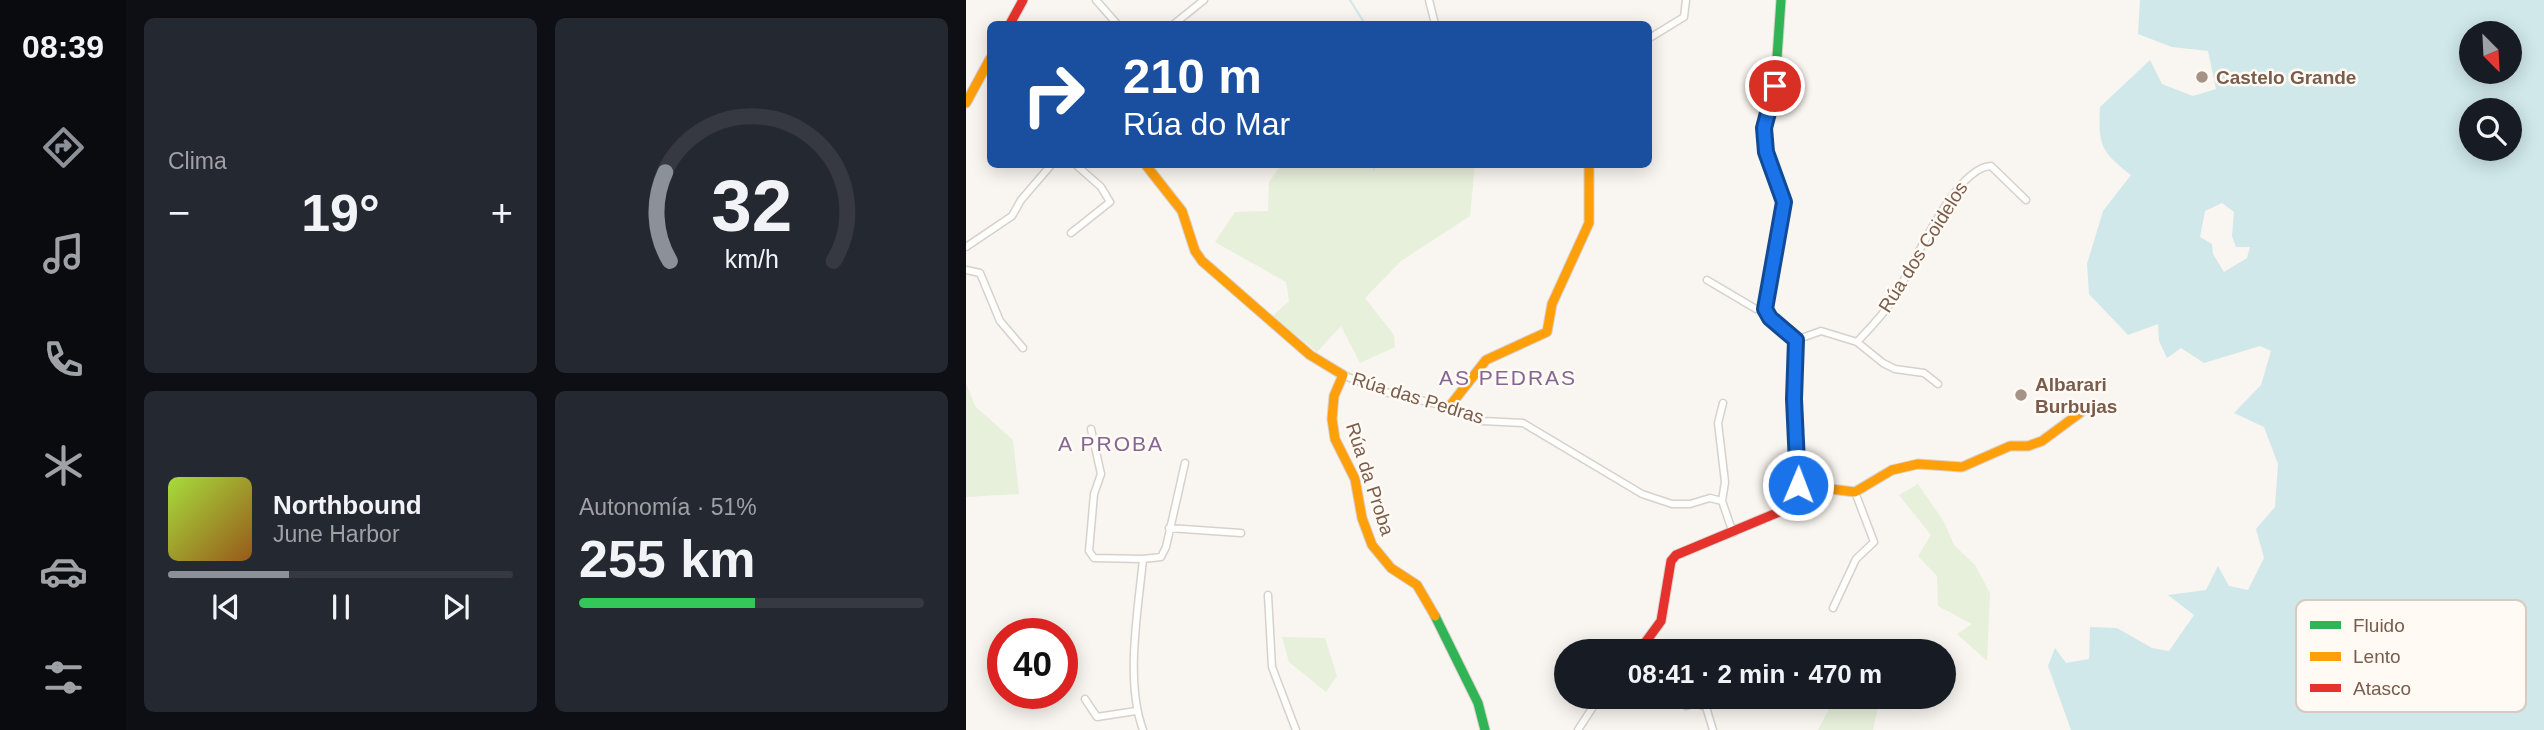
<!DOCTYPE html>
<html lang="es">
<meta charset="utf-8">
<style>
:root{--surface:#171b24;--page:#242831;--text:#f1f3f6;--muted:#9ea1a6;--line:#363941;--accent:#8c9099}
body{margin:0;font-family:Arial,sans-serif;background:var(--page);color:var(--text);height:100vh;display:flex;flex-direction:column;font-size:26px;white-space:nowrap}
*{box-sizing:border-box;margin:0}
p{font-size:23px;color:var(--muted)}
.icon{flex:none;width:38px;height:38px;fill:none;stroke:currentColor;stroke-width:2;stroke-linecap:round;stroke-linejoin:round}
.map{position:relative;flex:1;overflow:hidden}
.sheet{display:flex;flex-direction:column;gap:18px;padding:18px;background:#0d0f14;width:840px}
.sheet>*{flex:none}
.banner{position:absolute;left:21px;top:21px;width:665px;height:147px;border-radius:10px;box-shadow:0 4px 18px #0003;background:#1a4fa0;color:#fff;overflow:hidden}
.needle{width:46px;rotate:156deg}
.controls{position:absolute;left:1493px;top:21px;display:grid;gap:14px}
.controls a{display:grid;place-items:center;width:63px;height:63px;border-radius:50%;background:var(--surface);box-shadow:0 4px 18px #0003;font-size:35px}
.speed{position:absolute;left:21px;top:618px;display:flex;gap:14px;font-size:35px;font-weight:700;text-align:center}
.speed>*{display:grid;place-content:center;width:91px;height:91px;border-radius:50%;background:var(--surface);box-shadow:0 4px 18px #0003;line-height:1}
.speed .limit{border:10px solid #d22;background:#fff;color:#111}
.pin{position:absolute;display:grid;place-items:center;width:60px;height:60px;color:#fff;margin:-30px;border:4px solid #fff;border-radius:50%;box-shadow:0 2px 7px #0007}
.me{position:absolute;width:77px;margin:-38px;rotate:1deg;stroke-linejoin:round;filter:drop-shadow(0 0 5px #0008)}
.turn{display:flex;align-items:center;gap:24px;height:147px;padding:0 21px;font-size:32px}
.turn .icon{width:91px;height:91px;stroke-width:2.5}
.turn b{display:block;font-size:49px;line-height:60px}
.big{font-size:52px;font-weight:800;line-height:1.1}
.sheet .widget{flex:1;display:flex;flex-direction:column;justify-content:center;gap:10px;min-width:0;padding:0 24px;border-radius:10px;background:var(--page)}
.sheet .dial{align-items:center;gap:0}
.dial svg{height:182px;overflow:visible;fill:none;stroke:var(--line);stroke-width:7;stroke-linecap:round;text-anchor:middle}
.dial text{fill:var(--text);stroke:none}
.song{display:flex;align-items:center;gap:21px}
.cover{width:84px;height:84px;border-radius:10px;background:linear-gradient(135deg,hsl(80 70% 55%),hsl(30 70% 35%))}
.played{height:7px;border-radius:4px;background:linear-gradient(90deg,var(--accent) 35%,var(--line) 35%)}
.keys{display:flex;justify-content:space-around;direction:ltr}
.heat{display:flex;justify-content:space-between;align-items:center;font-size:38px;direction:ltr}
.charge{height:10px;border-radius:5px;background:linear-gradient(90deg,#34c759 51%,var(--line) 0)}
.sheet .tiles{flex:1;display:grid;gap:18px;grid-template-columns:repeat(2,1fr)}
.trip{position:absolute;left:588px;top:639px;width:402px;height:70px;border-radius:35px;background:var(--surface);box-shadow:0 4px 18px #0003;font-weight:800;line-height:70px;text-align:center}
main{display:flex;flex:1;min-height:0}
.menu{display:flex;flex-direction:column;width:126px;justify-content:space-around;align-items:center;background:#090b0e;color:var(--muted)}
.menu .icon{width:49px;height:49px}
.menu .active{color:var(--accent)}
.menu b{font-size:32px;color:var(--text)}
.map>svg:first-child{display:block}
.green{fill:#e7f0db}
.water{fill:#d0e8ea;fill-rule:evenodd}
.lines{fill:none;stroke-linecap:round;stroke-linejoin:round}
.stream{stroke:#d0e8ea;stroke-width:2}
.street-casing{stroke:#d7d1cb;stroke-width:9}
.fast-casing{stroke:#d9d2cb;stroke-width:11}
.slow-casing{stroke:#d9d2cb;stroke-width:11}
.jam-casing{stroke:#d9d2cb;stroke-width:11}
.street{stroke:#fefefd;stroke-width:6}
.fast{stroke:#30b455;stroke-width:9}
.slow{stroke:#ff9f0a;stroke-width:9}
.jam{stroke:#e5322d;stroke-width:9}
.route-casing{stroke:#114b97;stroke-width:18}
.route{stroke:#1a73e8;stroke-width:12}
.poi-dot{fill:#a69286;stroke:#fffaf3;stroke-width:2.5}
.labels{text-anchor:middle;dominant-baseline:central;stroke-width:5;stroke-linejoin:round;paint-order:stroke}
.poi-label{font-size:19px;font-weight:bold;fill:#7a5c4d;stroke:#fffaf3;text-anchor:start}
.street-label{font-size:19px;fill:#7a5c4d;stroke:#fffaf3}
.neighbourhood-label{font-size:21px;letter-spacing:2px;fill:#846695;stroke:#fffaf3}
.key{fill:#fffaf3;stroke:#d7cbc1;stroke-width:2}
.key-label{font-size:19px;fill:#7a5c4d}
</style>
<main>
<nav class="menu">
<b>08:39</b>
<svg class="icon active" aria-label="directions" viewBox="0 0 24 24"><path d="M12 3l9 9-9 9-9-9zM9 14v-3h6M13 9l2 2-2 2"/></svg>
<svg class="icon" aria-label="music" viewBox="0 0 24 24"><path d="M9 18V5l10-2v13"/><circle cx="6" cy="18" r="3"/><circle cx="16" cy="16" r="3"/></svg>
<svg class="icon" aria-label="phone" viewBox="0 0 24 24"><path d="M5 4h4l2 5-3 2q2 4 5 5l2-3 5 2v4C11 20 4 13 5 4z"/></svg>
<svg class="icon" aria-label="climate" viewBox="0 0 24 24"><path d="M12 3v18M4 7l16 10M4 17L20 7"/></svg>
<svg class="icon" aria-label="car" viewBox="0 0 24 24"><path d="M5 17H2v-5l4-1 3-4h7l3 4 3 1v5h-3M9 17h6M6 11h13"/><circle cx="7" cy="17" r="2"/><circle cx="17" cy="17" r="2"/></svg>
<svg class="icon" aria-label="filters" viewBox="0 0 24 24"><path d="M4 7h16M4 17h16"/><circle cx="9" cy="7" r="2"/><circle cx="15" cy="17" r="2"/></svg>
</nav>
<section class="sheet">
<div class="tiles">
<div class="widget"><p>Clima</p>
<div class="heat"><a>−</a><b class="big">19°</b><a>+</a></div>
</div>
<div class="widget dial"><svg viewBox="0 0 100 80">
<path d="M14 69A42 42 0 1 1 86 69"/>
<path d="M14 69A42 42 0 0 1 12 30" stroke="#8c9099"/>
<text x="50" y="56" font-size="32" font-weight="700">32</text>
<text x="50" y="72" font-size="11">km/h</text>
</svg></div>
<div class="widget">
<div class="song"><i class="cover"></i><div><b>Northbound</b><p>June Harbor</p></div></div>
<div class="played"></div>
<div class="keys"><svg class="icon" aria-label="previous" viewBox="0 0 24 24"><path d="M18 5L8 12l10 7zM5 5v14"/></svg><svg class="icon" aria-label="pause" viewBox="0 0 24 24"><path d="M8 5v14M16 5v14"/></svg><svg class="icon" aria-label="next" viewBox="0 0 24 24"><path d="M6 5l10 7-10 7zM19 5v14"/></svg></div>
</div>
<div class="widget"><p>Autonomía · 51%</p><b class="big">255 km</b><div class="charge"></div></div>
</div>
</section>
<div class="map">
<svg width="1578" height="730" viewBox="0 0 1578 730">
<rect width="100%" height="100%" fill="#f9f5f0"/>
<path class="green" d="M 315,165 L 509,165 L 504,216 L 435,261 L 399,298 L 428,335 L 429,347 L 394,363 L 375,326 L 351,352 L 307,316 L 323,301 L 320,282 L 249,242 L 269,212 L 302,211 L 303,182 Z
M 0,383 L 9,406 L 47,440 L 53,494 L 0,497 Z
M 952,484 L 978,522 L 988,545 L 1009,565 L 1024,593 L 1021,661 L 991,634 L 1006,624 L 972,606 L 971,576 L 952,556 L 965,535 L 933,495 Z
M 316,637 L 359,638 L 371,676 L 360,692 L 323,662 Z
M 869,697 L 914,697 L 907,730 L 852,730 Z"/>
<path class="water" d="M 1174,0 L 1578,0 L 1578,730 L 1105,730 L 1082,666 L 1089,648 L 1100,663 L 1123,659 L 1124,627 L 1151,628 L 1186,648 L 1203,651 L 1228,615 L 1202,595 L 1240,590 L 1252,566 L 1263,586 L 1282,590 L 1298,558 L 1290,529 L 1309,507 L 1312,464 L 1298,427 L 1268,413 L 1295,385 L 1305,351 L 1294,346 L 1238,363 L 1215,348 L 1201,358 L 1193,341 L 1192,324 L 1162,335 L 1123,294 L 1121,264 L 1137,211 L 1165,175 C 1135,152 1132,145 1134,107 L 1184,60 L 1196,84 L 1227,96 L 1250,89 L 1242,51 L 1206,47 L 1172,34 ZM 1505,33 L 1544,33 L 1544,72 L 1505,72 ZM 1505,110 L 1544,110 L 1544,149 L 1505,149 ZM 1256,203 L 1268,212 L 1266,236 L 1270,247 L 1284,247 L 1281,258 L 1258,272 L 1247,254 L 1246,244 L 1234,237 L 1239,211 Z"/>
<g class="lines">
<path class="stream" d="M 384,0 L 399,24
M 408,170 L 408,164"/>
<g class="street-casing">
<path id="street" d="M 130,0 L 151,24
M 463,0 L 469,24
M 208,24 L 238,0
M 682,39 L 718,17 L 720,0
M 105,233 L 144,202 L 135,187 L 109,164
M 0,247 L 46,216 L 55,200 L 86,164
M 0,270 L 14,273 L 34,321 L 57,348
M 741,280 L 790,309 L 799,309
M 830,340 L 855,331 L 891,342 L 917,363 L 929,369 L 958,373 L 972,384
M 891,342 C 903,329 916,316 926,301 C 946,270 988,167 1025,166 L 1060,200
M 377,375 L 419,392 L 493,409 L 516,421 L 557,423 L 676,494 L 706,504 L 724,504 L 744,498 L 756,501
M 757,403 L 752,423 L 759,482 L 756,501 L 767,533
M 125,429 L 135,474 L 128,494 L 123,551 L 128,558 L 177,559
M 203,528 L 275,533
M 302,595 L 306,667 L 330,730
M 867,608 L 890,559 L 908,542 L 889,492
M 707,696 L 720,706 L 730,703 L 740,707 L 747,730
M 119,699 L 131,717 L 170,711
M 177,730 C 159,681 172,611 177,559 L 195,557 L 200,547 L 219,463
M 612,730 L 634,696"/>
</g>
<g class="fast-casing">
<path id="fast" d="M 815,0 L 809,86 L 798,128 L 800,152 L 819,202 L 799,309 L 804,318 L 830,340 L 828,399
M 469,616 L 512,703 L 519,730"/>
</g>
<g class="slow-casing">
<path id="slow" d="M 0,103 L 24,59
M 179,164 L 216,211 L 229,251 L 236,261 L 344,355 L 377,375 L 368,396 L 366,419 L 369,439 L 389,479 L 396,518 L 406,545 L 425,568 L 451,585 L 469,616
M 483,407 L 520,360 L 581,332 L 586,304 L 623,223 L 623,164
M 832,485 L 889,492 L 926,470 L 952,464 L 996,467 L 1044,446 L 1062,446 L 1076,441 L 1118,410"/>
</g>
<g class="jam-casing">
<path id="jam" d="M 44,24 L 57,0
M 673,651 L 695,621 L 705,561 L 710,555 L 813,512 L 826,501 L 832,485 L 828,399"/>
</g>
<use href="#street" class="street"/>
<use href="#fast" class="fast"/>
<use href="#slow" class="slow"/>
<use href="#jam" class="jam"/>
</g>
<g class="lines">
<g class="route-casing">
<path id="route" d="M 809,86 L 798,128 L 800,152 L 818,202 L 799,309 L 804,318 L 830,340 L 828,399 L 832,485"/>
</g>
<use href="#route" class="route"/>
</g>
<g class="poi-dot">
<circle cx="1236" cy="77" r="7"/>
<circle cx="1055" cy="395" r="7"/>
</g>
<g class="labels">
<g class="poi-label">
<text x="1250" y="77">Castelo Grande</text>
<text x="1069" y="384">Albarari<tspan x="1069" dy="22">Burbujas</tspan></text>
</g>
<g class="street-label">
<text transform="translate(957 247) rotate(-58)">Rúa dos Coidelos</text>
<text transform="translate(452 398) rotate(17)">Rúa das Pedras</text>
<text transform="translate(404 479) rotate(72)">Rúa da Proba</text>
</g>
<g class="neighbourhood-label">
<text x="542" y="377">AS PEDRAS</text>
<text x="145" y="443">A PROBA</text>
</g>
</g>
<rect x="1330" y="600" width="230" height="112" rx="10" class="key"/>
<rect x="1344" y="621" width="31" height="8" fill="#30b455"/>
<rect x="1344" y="652" width="31" height="9" fill="#ff9f0a"/>
<rect x="1344" y="684" width="31" height="8" fill="#e5322d"/>
<g class="key-label">
<text x="1387" y="632">Fluido</text>
<text x="1387" y="663">Lento</text>
<text x="1387" y="695">Atasco</text>
</g>
</svg>
<div class="controls">
<a><svg class="needle" viewBox="-14 -14 28 28"><path d="M0-13l5 13h-10z" fill="#e53935"/><path d="M0 13l5-13h-10z" fill="#9ea1a6"/></svg></a>
<a><svg class="icon" aria-label="search" viewBox="0 0 24 24"><circle cx="10" cy="10" r="6"/><path d="M15 15l6 6"/></svg></a>
</div>
<div class="speed"><div class="limit">40</div></div>
<div class="pin" style="left:809px;top:86px;background:#d93025"><svg class="icon" aria-label="arrive" viewBox="0 0 24 24"><path d="M6 21V4h12l-3 4 3 4H6"/></svg></div>
<svg class="me" style="left:832px;top:485px" viewBox="-20 -20 40 40"><circle r="17" fill="#1a73e8" stroke="#fff" stroke-width="3"/><path d="M0-11L8 9 0 5-8 9z" fill="#fff"/></svg>
<div class="trip">08:41 · 2 min · 470 m</div>
<div class="banner">
<div class="turn"><svg class="icon" aria-label="right" viewBox="0 0 24 24"><path d="M7 20v-9h11M14 6l5 5-5 5"/></svg><div><b>210 m</b>Rúa do Mar</div></div>
</div>
</div>
</main>
